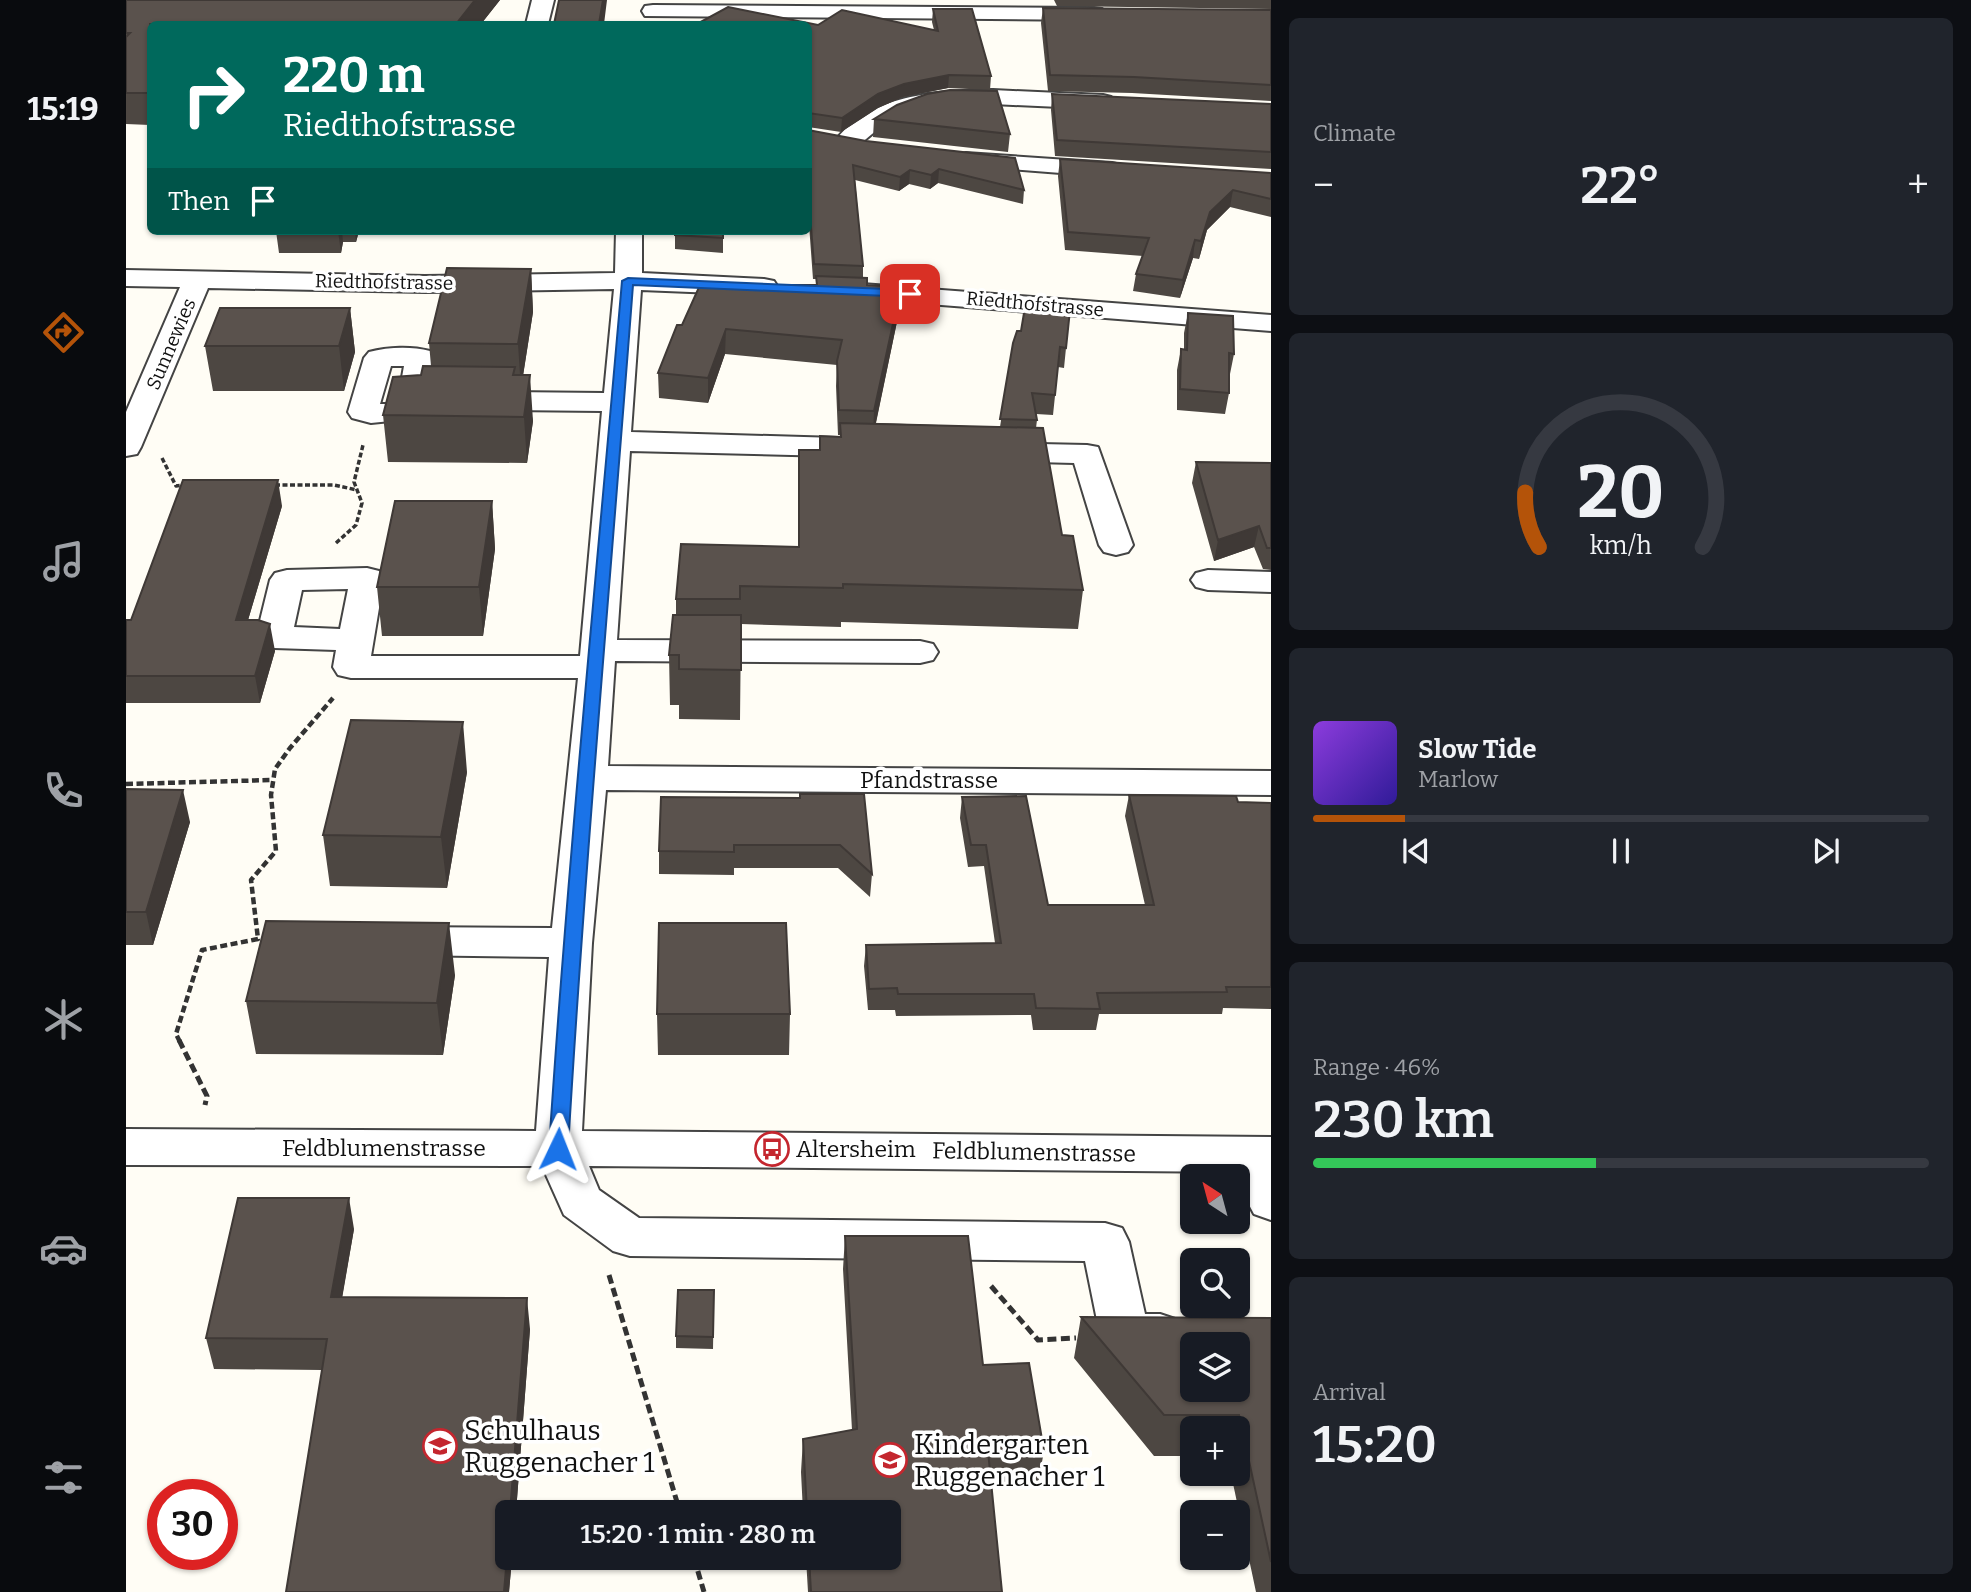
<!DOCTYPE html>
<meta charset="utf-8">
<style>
:root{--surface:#171b24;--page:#20242c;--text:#f1f3f6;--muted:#9ea1a6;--line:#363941;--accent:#b45309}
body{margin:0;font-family:Bitter,serif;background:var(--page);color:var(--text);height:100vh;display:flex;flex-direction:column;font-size:26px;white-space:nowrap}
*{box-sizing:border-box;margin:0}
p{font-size:23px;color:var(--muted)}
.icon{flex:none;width:38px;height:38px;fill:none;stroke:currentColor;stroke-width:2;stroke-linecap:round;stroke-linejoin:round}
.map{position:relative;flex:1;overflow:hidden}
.drawer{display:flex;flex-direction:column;gap:18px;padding:18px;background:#0d0f14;width:700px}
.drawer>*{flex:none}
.top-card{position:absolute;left:21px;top:21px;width:665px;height:214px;border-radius:10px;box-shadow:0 2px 5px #0004;background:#00695c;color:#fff;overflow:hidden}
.needle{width:46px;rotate:324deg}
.buttons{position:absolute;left:1054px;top:1164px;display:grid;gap:14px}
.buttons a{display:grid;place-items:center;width:70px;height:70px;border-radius:10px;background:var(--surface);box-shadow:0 2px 5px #0004;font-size:35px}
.speed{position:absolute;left:21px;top:1479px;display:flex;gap:14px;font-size:35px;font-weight:700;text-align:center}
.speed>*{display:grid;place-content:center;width:91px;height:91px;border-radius:50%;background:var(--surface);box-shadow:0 2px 5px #0004;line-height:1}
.speed .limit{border:10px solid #d22;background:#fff;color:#111}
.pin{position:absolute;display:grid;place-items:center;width:60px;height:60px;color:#fff;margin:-30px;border-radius:14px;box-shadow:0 4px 10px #0006}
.me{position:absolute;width:77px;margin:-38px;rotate:2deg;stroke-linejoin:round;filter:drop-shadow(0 0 5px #0008)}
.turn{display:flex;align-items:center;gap:24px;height:147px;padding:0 21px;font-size:32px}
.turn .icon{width:91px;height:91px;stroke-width:2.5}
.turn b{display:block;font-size:49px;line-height:60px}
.then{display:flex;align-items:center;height:66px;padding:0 21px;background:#0003;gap:14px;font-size:26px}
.big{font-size:52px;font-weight:600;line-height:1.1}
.drawer .tile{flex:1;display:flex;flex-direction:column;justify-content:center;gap:10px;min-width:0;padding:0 24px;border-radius:10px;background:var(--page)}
.drawer .dial{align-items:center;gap:0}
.dial svg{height:182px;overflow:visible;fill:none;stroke:var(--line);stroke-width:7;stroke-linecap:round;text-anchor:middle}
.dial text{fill:var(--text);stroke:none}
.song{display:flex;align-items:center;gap:21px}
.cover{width:84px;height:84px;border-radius:10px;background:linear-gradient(135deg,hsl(270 70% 55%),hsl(250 70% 35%))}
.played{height:7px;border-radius:4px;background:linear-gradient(90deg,var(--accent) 15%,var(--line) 15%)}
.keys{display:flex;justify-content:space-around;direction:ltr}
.heat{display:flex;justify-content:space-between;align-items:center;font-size:38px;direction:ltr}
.charge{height:10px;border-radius:5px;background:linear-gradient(90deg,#34c759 46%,var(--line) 0)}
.trip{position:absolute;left:369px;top:1500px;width:406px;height:70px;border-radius:10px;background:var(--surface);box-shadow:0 2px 5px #0004;font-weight:600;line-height:70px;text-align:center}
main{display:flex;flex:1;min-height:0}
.menu{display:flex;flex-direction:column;width:126px;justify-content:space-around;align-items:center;background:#090b0e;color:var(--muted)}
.menu .icon{width:49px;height:49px}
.menu .current{color:var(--accent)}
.menu b{font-size:32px;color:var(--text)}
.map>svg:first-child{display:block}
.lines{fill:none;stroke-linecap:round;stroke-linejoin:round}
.minor-casing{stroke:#444;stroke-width:4}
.path-far2{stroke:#333;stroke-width:3.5;stroke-dasharray:5 2.5;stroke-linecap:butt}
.path-far1{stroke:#333;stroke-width:4.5;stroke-dasharray:7 3.5;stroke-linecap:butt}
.path{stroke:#333;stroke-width:5;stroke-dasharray:9 4.5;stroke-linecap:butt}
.minor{fill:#fff;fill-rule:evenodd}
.wall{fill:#4d4742}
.shaded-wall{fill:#3f3936}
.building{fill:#5a524d;stroke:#3f3936;stroke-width:2;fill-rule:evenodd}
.route{fill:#1a73e8;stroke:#114b97;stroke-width:2}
.labels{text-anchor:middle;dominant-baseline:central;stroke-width:7;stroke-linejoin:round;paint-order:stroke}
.far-street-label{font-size:19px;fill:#111;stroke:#fff}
.street-label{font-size:23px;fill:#111;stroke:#fff}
.poi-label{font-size:23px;fill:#111;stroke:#fff;text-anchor:start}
.near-poi-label{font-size:28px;fill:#111;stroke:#fff;text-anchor:start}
</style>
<main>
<nav class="menu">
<b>15:19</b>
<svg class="icon current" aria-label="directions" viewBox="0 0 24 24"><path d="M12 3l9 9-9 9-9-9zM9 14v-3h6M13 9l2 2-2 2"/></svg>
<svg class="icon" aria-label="music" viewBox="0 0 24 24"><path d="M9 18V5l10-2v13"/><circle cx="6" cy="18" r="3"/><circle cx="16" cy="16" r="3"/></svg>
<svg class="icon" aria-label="phone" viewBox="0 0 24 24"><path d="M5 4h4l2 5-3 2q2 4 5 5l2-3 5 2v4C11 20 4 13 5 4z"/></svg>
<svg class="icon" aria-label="climate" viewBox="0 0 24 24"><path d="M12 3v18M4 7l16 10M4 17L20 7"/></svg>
<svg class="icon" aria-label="car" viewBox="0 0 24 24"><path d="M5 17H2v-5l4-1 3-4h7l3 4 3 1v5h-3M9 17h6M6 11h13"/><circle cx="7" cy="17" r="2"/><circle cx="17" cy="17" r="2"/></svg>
<svg class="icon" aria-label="filters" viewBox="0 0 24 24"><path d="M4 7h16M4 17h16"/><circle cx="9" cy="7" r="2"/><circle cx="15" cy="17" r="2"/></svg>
</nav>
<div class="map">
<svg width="1145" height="1592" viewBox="0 0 1145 1592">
<rect width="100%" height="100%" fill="#fffdf5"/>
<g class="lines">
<g class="minor-casing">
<path id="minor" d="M 406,0 L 428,0 L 422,24 L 400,24 Z
M 527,5 L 968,8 L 976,9 L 979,14 L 976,19 L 968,20 L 519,16 L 516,11 L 519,6 Z
M 867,90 L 977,95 L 985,97 L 989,102 L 985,107 L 977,109 L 867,104 L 809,107 L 788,110 L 764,119 L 728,149 L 719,151 L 710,149 L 707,144 C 742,93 811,91 867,90 Z
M 840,153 L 986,163 L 995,165 L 998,170 L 995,175 L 986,177 L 831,165 L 828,160 L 831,155 Z
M 490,231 L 516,231 L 516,273 L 638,279 L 648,281 L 652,287 L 648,293 L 638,295 L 515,290 L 505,432 L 745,439 L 756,441 L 760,448 L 756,455 L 745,457 L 504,451 L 491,640 L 794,641 L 807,644 L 812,652 L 807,660 L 794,663 L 489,661 L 482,766 L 1145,771 L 1145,795 L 480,790 L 466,943 L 456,1131 L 1145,1137 L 1145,1220 L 1128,1214 L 1121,1201 L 1114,1172 L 463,1166 L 473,1190 L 513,1218 L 979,1223 L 996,1228 L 1003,1242 L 1019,1314 L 1034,1314 L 1052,1320 L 1059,1335 L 1052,1350 C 1028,1358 1005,1358 981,1350 L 974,1335 L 959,1261 L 504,1256 L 487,1251 L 438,1215 L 416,1166 L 0,1165 L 0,1129 L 410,1131 L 423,957 L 274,955 L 259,951 L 253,941 L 259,931 L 274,927 L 426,928 L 452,678 L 225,678 L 212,675 L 207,667 L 210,650 L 148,648 L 136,644 L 130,637 L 144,580 L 149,573 L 161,570 L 241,568 L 253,571 L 258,578 L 245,656 L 454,656 L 476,411 L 299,409 L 294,418 L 245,423 L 226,418 L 222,412 L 238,358 L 243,352 C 262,347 285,346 304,351 L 309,357 L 303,391 L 478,393 L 488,289 L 299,292 L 82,288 L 15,447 L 11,454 L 0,456 L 0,412 L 54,287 L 0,286 L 0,270 L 299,276 L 489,273 ZM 265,366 L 278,366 L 272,400 L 271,404 L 254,404 ZM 222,589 L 214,629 L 168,627 L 176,590 Z
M 723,283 L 1145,315 L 1145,331 L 713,297 L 709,291 L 713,285 Z
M 868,443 L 961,445 L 972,447 L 1007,545 L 1002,552 L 990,555 L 978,552 L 973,545 L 948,463 L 868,461 L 857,459 L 852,452 L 857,445 Z
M 1082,570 L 1145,572 L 1145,592 L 1082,590 L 1070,587 L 1065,580 L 1070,573 Z"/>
</g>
<path class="path-far2" d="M 36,458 L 50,486 L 59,485
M 149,485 L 208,485 L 231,490
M 210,543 L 230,525 L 236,503 L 228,482 L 237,445"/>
<path class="path-far1" d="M 0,784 L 146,780
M 54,1042 L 50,1034 L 76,950 L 132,939 L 125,880 L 150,851 L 145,795 L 149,769 L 164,748 L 207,698"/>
<path class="path" d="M 53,1040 L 81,1096 L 79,1105
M 483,1275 L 554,1512
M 865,1286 L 912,1340 L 950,1338
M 568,1558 L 578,1592"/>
<use href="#minor" class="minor"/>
</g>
<path class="wall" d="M 0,0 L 374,0 L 355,24 L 24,24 L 24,125 L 0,124 Z
M 928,0 L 1145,0 L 1145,9 L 931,6 Z
M 917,8 L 1145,10 L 1145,101 L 1006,93 L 922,91 L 915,23 Z
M 807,9 L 865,76 L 864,90 L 822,88 L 777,97 L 752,108 L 715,132 L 682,127 L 682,24 L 808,30 L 806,22 Z
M 926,94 L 1145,104 L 1145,169 L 929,156 L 925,110 Z
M 748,119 L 884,134 L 882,152 L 747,137 Z
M 682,130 L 898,190 L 897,204 L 812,183 L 804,189 L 783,184 L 773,191 L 729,180 L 737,266 L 737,278 L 741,285 L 775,287 L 773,312 L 750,423 L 874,427 L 887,343 L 940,348 L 938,368 L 932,367 L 927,415 L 910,414 L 911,420 L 910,428 L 936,535 L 957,590 L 952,629 L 715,622 L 715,627 L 615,624 L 614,720 L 553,719 L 553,705 L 544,705 L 543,655 L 550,615 L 550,599 L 672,547 L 673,450 L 694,450 L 694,436 L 714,437 L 714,435 L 712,435 L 710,386 L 711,365 L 599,354 L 582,403 L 533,398 L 532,373 L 556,325 L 690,285 L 690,279 L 687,279 L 682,211 Z
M 934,159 L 1145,173 L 1145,217 L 1104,207 L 1081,230 L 1073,259 L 1067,258 L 1054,298 L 1007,291 L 1010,274 L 1017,256 L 939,250 L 932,176 Z
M 150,231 L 233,231 L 230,242 L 217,242 L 215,253 L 153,253 Z
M 549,231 L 597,231 L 597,253 L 549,249 Z
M 405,269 L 407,312 L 397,375 L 407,421 L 401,463 L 262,462 L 257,415 L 295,375 L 305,366 L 303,343 Z
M 224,308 L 229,352 L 218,391 L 87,391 L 79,346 Z
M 1062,313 L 1108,354 L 1104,374 L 1103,374 L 1103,393 L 1099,414 L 1051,410 L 1051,370 L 1055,349 L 1058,350 L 1058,333 Z
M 1070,462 L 1145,463 L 1145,570 L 1137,569 L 1128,547 L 1088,561 L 1066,483 Z
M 366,501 L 369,549 L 357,636 L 256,636 L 251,587 Z
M 156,506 L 122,620 L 149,651 L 134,703 L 0,703 L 0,620 L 5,620 Z
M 341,772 L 321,888 L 204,886 L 197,835 Z
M 0,789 L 64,822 L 27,945 L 0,945 Z
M 1003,795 L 1112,802 L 1145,803 L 1145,1009 L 1097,1008 L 1096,1014 L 973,1014 L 970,1030 L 907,1030 L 905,1015 L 770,1016 L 769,1010 L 742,1010 L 738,966 L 740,945 L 869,943 L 858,866 L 842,867 L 834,818 L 836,797 L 922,905 L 1019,905 L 999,816 Z
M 674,798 L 746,874 L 744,897 L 712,868 L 608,868 L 608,875 L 533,874 L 533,851 Z
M 329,975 L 317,1055 L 130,1054 L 120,1001 Z
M 531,1014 L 664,1014 L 663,1055 L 532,1055 Z
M 228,1229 L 216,1297 L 404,1329 L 390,1512 L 382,1512 L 386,1558 L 383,1592 L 160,1592 L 196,1370 L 88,1369 L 80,1338 Z
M 719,1236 L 857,1365 L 918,1451 L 912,1484 L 865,1483 L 876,1592 L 682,1592 L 680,1558 L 763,1558 L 763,1512 L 677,1512 L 675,1472 L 677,1439 L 726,1430 L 717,1269 Z
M 588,1290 L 587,1349 L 550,1348 L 550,1336 Z
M 955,1317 L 1145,1318 L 1145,1592 L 1130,1592 L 1105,1474 L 1111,1474 L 1111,1428 L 1066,1428 L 1066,1456 L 1028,1456 L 948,1358 Z"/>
<path class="shaded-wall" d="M 349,0 L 374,0 L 355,24 L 330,24 Z
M 477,0 L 481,0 L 478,24 L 473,24 Z
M 823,75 L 822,88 L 777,97 L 752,108 L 715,132 L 716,118 L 752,94 L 778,84 Z
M 813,169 L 812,183 L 804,189 L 805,175 Z
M 784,170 L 783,184 L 773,191 L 774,177 Z
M 1107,190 L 1104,207 L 1081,230 L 1073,259 L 1075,241 L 1084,212 Z
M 212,231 L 216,231 L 217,242 L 215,253 Z
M 229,231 L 233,231 L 230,242 Z
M 1069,240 L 1067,258 L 1054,298 L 1057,280 Z
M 405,269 L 407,312 L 395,389 L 392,344 Z
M 775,287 L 773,312 L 747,436 L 748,411 Z
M 224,308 L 229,352 L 218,391 L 213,346 Z
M 600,329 L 599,354 L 582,403 L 582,378 Z
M 404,375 L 407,421 L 401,463 L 398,417 Z
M 152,480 L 156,506 L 114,647 L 110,620 Z
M 366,501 L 369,549 L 357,636 L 353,587 Z
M 1133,526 L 1128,547 L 1088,561 L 1092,540 Z
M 144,624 L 149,651 L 134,703 L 129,676 Z
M 337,722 L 341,772 L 321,888 L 315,837 Z
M 57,790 L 64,822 L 27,945 L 20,912 Z
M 323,923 L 329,975 L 317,1055 L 311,1003 Z
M 223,1198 L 228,1229 L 211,1328 L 205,1297 Z
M 401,1298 L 404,1329 L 390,1512 L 384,1512 Z
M 382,1545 L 382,1558 L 386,1558 L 383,1592 L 378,1592 Z"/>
<path class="building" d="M 0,0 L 349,0 L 330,24 L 24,24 L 24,93 L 0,93 L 0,37 L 4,33 L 0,33 Z
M 433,0 L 477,0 L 473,24 L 428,24 Z
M 602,7 L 692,25 L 716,10 L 812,31 L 807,9 L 846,9 L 865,76 L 823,75 L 778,84 L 752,94 L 716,118 L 682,113 L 682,24 L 571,24 Z
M 917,8 L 1145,10 L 1145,85 L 1008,77 L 924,75 Z
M 824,90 L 871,91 L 884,134 L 748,119 L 771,105 L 801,94 Z
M 926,94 L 1145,104 L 1145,152 L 931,140 Z
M 682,130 L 740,141 L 889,158 L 898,190 L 813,169 L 805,175 L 784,170 L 774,177 L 727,165 L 737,266 L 688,264 L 682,190 Z
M 934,159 L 1145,173 L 1145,199 L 1107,190 L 1084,212 L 1075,241 L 1069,240 L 1057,280 L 1010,274 L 1023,238 L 942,232 Z
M 549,231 L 597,231 L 597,238 L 549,235 Z
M 321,268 L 405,269 L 392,344 L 303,343 Z
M 690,276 L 741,278 L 741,285 L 775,287 L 748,411 L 713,410 L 711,361 L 716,340 L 600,329 L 582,378 L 532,373 L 551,325 L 556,325 L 574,285 L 691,285 Z
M 899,307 L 944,310 L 940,348 L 934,347 L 929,395 L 906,393 L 911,420 L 874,419 L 887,343 L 891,331 L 895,331 Z
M 94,308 L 224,308 L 213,346 L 79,346 Z
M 1062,313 L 1107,316 L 1108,354 L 1103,353 L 1103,393 L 1054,389 L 1055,349 L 1061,350 Z
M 297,366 L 389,367 L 387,375 L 404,375 L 398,417 L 257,415 L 267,377 L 295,375 Z
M 714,423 L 917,428 L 936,535 L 947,536 L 957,590 L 717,584 L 717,588 L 614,586 L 614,599 L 550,599 L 555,544 L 673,547 L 673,450 L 694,450 L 694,436 L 715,437 Z
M 1070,462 L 1145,463 L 1145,548 L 1141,548 L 1133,526 L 1092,540 Z
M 57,480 L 152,480 L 110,620 L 132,620 L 144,624 L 129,676 L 0,676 L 0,620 L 5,620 Z
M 269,501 L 366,501 L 353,587 L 251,587 Z
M 547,615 L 615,615 L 615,670 L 553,669 L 553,655 L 543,655 Z
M 225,720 L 337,722 L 315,837 L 197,835 Z
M 0,789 L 57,790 L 20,912 L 0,912 Z
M 674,794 L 738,794 L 746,874 L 714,845 L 608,845 L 608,852 L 533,851 L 535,797 L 674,798 Z
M 1003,795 L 1110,796 L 1112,802 L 1145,803 L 1145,987 L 1100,987 L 1101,992 L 971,993 L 974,1009 L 910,1008 L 908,994 L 772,994 L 771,988 L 743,989 L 740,945 L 875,943 L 860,845 L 845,845 L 836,797 L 900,796 L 922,905 L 1028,905 Z
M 140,921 L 323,923 L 311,1003 L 120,1001 Z
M 533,923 L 660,923 L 664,1014 L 531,1014 Z
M 112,1198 L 223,1198 L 205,1297 L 401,1298 L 384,1512 L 382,1512 L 382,1545 L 378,1592 L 160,1592 L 201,1339 L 80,1338 Z
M 719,1236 L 842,1236 L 857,1365 L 903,1363 L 918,1451 L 862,1451 L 876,1592 L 685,1592 L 683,1558 L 763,1558 L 763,1512 L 681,1512 L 677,1439 L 731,1429 Z
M 552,1290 L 588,1290 L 587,1337 L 550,1336 Z
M 955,1317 L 1145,1318 L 1145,1562 L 1113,1415 L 1038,1415 ZM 1066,1344 L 1111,1344 L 1111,1390 L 1066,1390 Z"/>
<path class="route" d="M 502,278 L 784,290 L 790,294 L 784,297 L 507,285 C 485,573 459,861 442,1149 L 439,1154 L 432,1156 L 425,1154 L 423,1149 C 442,859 471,570 496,281 Z"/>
<defs>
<g id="bus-ring" transform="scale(1.75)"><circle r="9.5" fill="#fff" stroke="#c4262e" stroke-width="1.5"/><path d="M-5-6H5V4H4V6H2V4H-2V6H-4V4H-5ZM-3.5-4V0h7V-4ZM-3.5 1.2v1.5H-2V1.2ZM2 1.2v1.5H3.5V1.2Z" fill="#c4262e"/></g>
<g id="school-ring" transform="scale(1.75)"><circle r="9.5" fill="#fff" stroke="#c4262e" stroke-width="1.5"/><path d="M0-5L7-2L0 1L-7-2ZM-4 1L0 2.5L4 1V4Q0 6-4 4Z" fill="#c4262e"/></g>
</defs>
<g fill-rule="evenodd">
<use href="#bus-ring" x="646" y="1149"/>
<use href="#school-ring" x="314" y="1446"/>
<use href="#school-ring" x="764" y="1460"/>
</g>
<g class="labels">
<g class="far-street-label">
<text transform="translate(258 282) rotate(1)">Riedthofstrasse</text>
<text transform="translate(909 304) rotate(5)">Riedthofstrasse</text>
<text transform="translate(45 344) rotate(-67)">Sunnewies</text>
</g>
<g class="street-label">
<text x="803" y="780">Pfandstrasse</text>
<text x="258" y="1148">Feldblumenstrasse</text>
<text transform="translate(908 1152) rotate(1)">Feldblumenstrasse</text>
</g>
<g class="poi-label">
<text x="670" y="1149">Altersheim</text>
</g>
<g class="near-poi-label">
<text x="338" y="1430">Schulhaus<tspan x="338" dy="32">Ruggenacher 1</tspan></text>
<text x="788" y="1444">Kindergarten<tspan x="788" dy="32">Ruggenacher 1</tspan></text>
</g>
</g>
</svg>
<div class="buttons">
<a><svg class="needle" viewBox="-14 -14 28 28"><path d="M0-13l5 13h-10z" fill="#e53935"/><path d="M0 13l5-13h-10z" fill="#9ea1a6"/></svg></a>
<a><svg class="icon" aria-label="search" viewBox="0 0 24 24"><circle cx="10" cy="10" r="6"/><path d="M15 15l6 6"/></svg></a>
<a><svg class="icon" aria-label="layers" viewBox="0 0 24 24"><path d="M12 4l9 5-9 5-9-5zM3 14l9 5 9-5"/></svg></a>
<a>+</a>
<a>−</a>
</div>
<div class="speed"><div class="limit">30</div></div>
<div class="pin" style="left:784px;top:294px;background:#d93025"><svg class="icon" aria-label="arrive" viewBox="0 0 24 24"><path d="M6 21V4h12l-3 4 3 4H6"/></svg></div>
<svg class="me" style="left:432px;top:1149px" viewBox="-20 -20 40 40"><path d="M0-17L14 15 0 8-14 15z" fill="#1a73e8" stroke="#fff" stroke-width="4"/></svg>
<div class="trip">15:20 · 1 min · 280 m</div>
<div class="top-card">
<div class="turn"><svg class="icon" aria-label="right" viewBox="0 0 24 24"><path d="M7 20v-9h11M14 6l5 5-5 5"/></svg><div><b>220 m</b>Riedthofstrasse</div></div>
<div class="then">Then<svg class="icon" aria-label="arrive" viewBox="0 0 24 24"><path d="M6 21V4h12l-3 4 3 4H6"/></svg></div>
</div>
</div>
<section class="drawer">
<div class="tile"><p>Climate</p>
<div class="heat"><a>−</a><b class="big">22°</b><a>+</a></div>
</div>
<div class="tile dial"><svg viewBox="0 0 100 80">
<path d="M14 69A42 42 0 1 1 86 69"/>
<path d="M14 69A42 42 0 0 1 8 45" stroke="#b45309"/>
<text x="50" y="56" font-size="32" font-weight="700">20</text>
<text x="50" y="72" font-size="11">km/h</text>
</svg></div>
<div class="tile">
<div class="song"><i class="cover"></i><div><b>Slow Tide</b><p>Marlow</p></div></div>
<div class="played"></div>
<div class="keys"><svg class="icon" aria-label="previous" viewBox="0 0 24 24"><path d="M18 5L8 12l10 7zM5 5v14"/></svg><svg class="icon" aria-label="pause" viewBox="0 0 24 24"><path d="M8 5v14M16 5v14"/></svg><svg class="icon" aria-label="next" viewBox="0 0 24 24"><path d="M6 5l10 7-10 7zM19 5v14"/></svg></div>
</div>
<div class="tile"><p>Range · 46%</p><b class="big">230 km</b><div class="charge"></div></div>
<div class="tile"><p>Arrival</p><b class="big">15:20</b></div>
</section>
</main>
